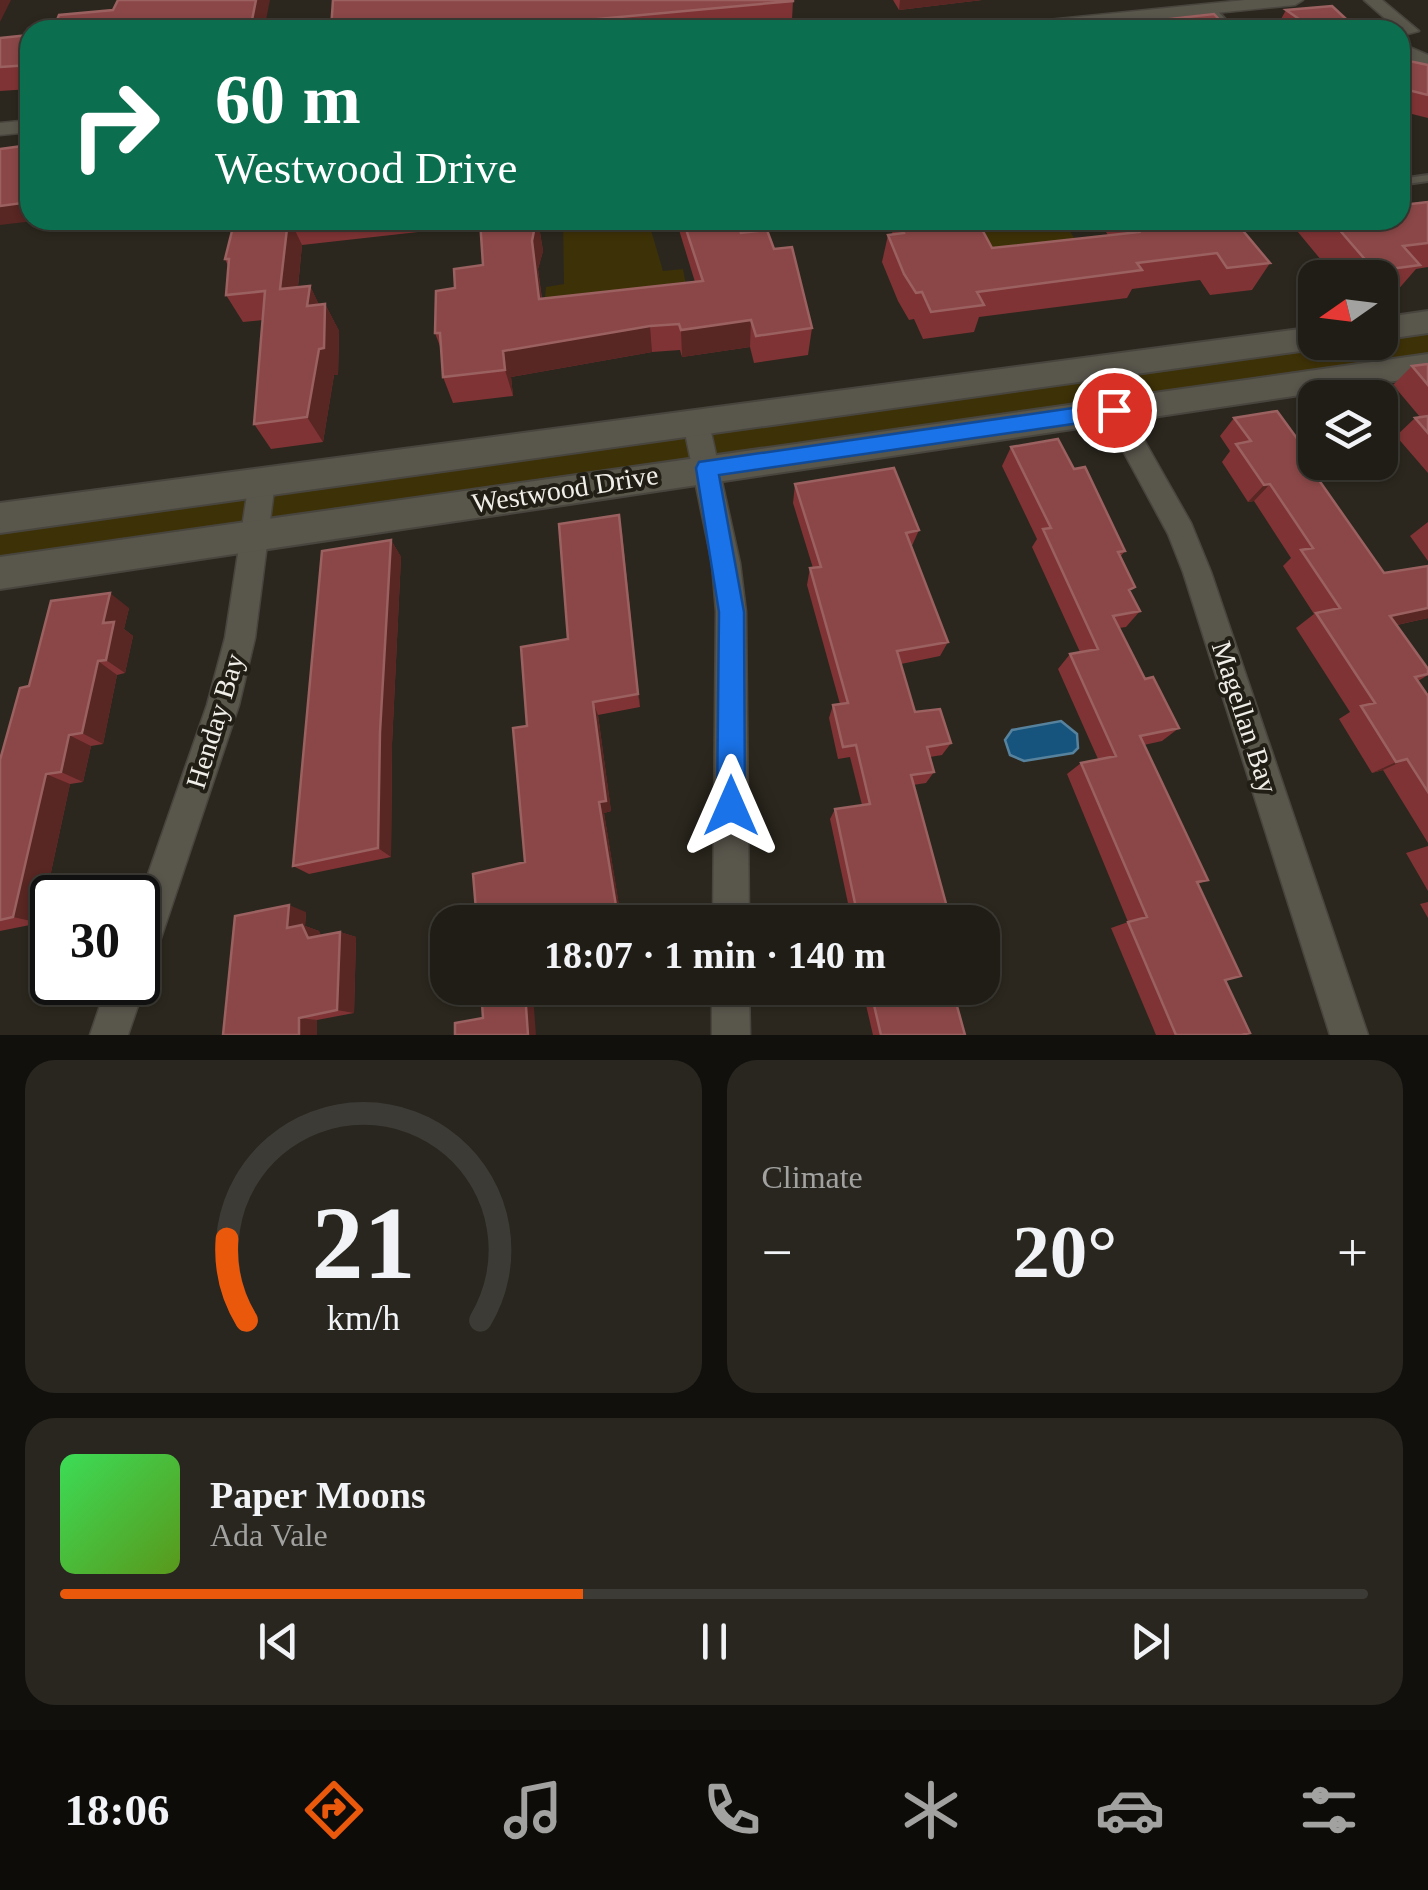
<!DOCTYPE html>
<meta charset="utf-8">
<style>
:root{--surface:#201d16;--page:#28261f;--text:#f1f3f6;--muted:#a2a2a1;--line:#3d3b35;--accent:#ea580c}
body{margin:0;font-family:Georgia,serif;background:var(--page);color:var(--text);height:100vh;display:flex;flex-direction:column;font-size:38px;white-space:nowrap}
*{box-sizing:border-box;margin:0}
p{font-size:32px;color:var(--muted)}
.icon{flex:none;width:55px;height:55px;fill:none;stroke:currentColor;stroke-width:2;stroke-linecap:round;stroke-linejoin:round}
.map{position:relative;height:1035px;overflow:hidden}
.drawer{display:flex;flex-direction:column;gap:25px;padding:25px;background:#12100c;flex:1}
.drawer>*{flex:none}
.banner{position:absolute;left:20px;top:20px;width:1390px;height:210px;border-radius:30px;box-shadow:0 2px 8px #0004,0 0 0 2px var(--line);background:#0b6e4f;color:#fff;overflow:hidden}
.needle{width:65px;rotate:256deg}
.tools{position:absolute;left:1298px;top:260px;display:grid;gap:20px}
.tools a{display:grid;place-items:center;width:100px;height:100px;border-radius:20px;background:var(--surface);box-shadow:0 2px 8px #0004,0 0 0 2px var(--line);font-size:50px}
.speed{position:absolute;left:30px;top:875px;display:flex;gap:20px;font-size:50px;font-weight:700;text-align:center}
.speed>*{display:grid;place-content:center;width:130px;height:130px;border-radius:50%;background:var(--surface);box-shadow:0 2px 8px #0004,0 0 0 2px var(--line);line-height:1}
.speed .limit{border:5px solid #111;border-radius:15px;background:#fff;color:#111}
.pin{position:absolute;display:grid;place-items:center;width:85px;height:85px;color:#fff;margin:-42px;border:5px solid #fff;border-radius:50%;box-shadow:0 2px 10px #0007}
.me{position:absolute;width:110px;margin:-55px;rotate:0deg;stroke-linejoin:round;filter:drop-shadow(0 0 8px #0008)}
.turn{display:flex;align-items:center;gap:35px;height:210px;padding:0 30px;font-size:45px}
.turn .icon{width:130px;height:130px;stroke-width:2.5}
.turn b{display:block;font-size:70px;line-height:85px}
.big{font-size:75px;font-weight:700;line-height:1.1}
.drawer .tile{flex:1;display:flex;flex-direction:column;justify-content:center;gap:15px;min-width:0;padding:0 35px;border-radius:30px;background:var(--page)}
.drawer .dial{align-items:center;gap:0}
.dial svg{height:260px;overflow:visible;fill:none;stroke:var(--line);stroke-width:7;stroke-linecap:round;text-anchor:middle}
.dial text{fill:var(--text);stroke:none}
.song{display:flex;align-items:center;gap:30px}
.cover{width:120px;height:120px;border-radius:15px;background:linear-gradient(135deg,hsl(130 70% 55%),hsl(90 70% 35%))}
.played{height:10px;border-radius:5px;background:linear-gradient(90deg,var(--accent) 40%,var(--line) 40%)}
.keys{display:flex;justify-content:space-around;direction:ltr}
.heat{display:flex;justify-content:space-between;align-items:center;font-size:55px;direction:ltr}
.drawer .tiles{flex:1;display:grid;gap:25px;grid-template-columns:1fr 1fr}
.tile:last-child{grid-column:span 2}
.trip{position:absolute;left:430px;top:905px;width:570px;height:100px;border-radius:30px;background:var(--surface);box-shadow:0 2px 8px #0004,0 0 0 2px var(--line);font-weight:700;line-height:100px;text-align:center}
.dock{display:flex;height:160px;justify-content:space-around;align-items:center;background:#0d0c09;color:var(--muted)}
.dock .icon{width:70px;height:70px}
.dock .selected{color:var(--accent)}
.dock b{font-size:45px;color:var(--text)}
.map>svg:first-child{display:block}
.green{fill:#3d3107}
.water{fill:#16547d;stroke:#57829d;stroke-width:2.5}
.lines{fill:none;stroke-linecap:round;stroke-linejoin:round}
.service-casing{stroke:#48453e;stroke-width:4}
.minor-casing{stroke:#48453e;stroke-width:3}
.tertiary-casing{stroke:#48453e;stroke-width:4}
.service{fill:#59564c;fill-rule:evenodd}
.minor{fill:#59564c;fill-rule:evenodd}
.tertiary{fill:#59564c;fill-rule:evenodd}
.wall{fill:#7f3334}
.shaded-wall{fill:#582623}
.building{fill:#8b4747;stroke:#9b6160;stroke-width:2.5}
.route{fill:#1a73e8;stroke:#114b97;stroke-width:2.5}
.labels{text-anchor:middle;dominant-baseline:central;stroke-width:8;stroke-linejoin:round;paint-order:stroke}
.street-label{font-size:28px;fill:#f0eee8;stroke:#211e15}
</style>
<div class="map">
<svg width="1428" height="1035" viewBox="0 0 1428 1035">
<rect width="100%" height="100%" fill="#2b271e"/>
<path class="green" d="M 563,220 L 648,220 L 663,271 L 683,269 L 687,290 L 544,306 L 546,287 L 564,284 Z
M 971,220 L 1063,220 L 1078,244 L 981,257 Z
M 1428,322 L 1428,365 L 0,573 L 0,518 L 1315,342 L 1380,342 L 1380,329 Z"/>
<path class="water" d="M 1061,721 L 1077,734 L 1078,748 L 1073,753 L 1024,761 L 1010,755 L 1005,740 L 1012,730 Z"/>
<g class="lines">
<g class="service-casing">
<path id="service" d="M 1208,7 L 1214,7 L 1235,30 L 1226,30 L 1208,11 Z
M 1428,175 L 1428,181 L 1400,185 L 1400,179 Z"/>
</g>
<g class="minor-casing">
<path id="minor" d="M 1245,0 L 1303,0 L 1295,5 L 1050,30 L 990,30 L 999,25 Z
M 1364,0 L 1382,0 L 1419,31 L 1404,35 Z
M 1400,43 L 1428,55 L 1428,67 L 1400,55 Z
M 30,120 L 30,132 L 0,135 L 0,123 Z
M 1114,400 L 1123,403 L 1191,523 L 1211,572 L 1368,1035 L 1330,1035 L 1183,572 L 1168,534 L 1101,410 Z
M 696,413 L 709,423 L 740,563 L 746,612 L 749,922 L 713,922 L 716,612 L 712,563 L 683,423 Z
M 262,471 L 271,474 L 275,482 L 255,638 L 239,705 L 156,953 L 151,966 L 141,970 L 146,982 L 128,1035 L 90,1035 L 108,982 L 138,982 L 138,903 L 207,705 L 225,638 L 249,482 L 253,474 Z
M 712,988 L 749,988 L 750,1035 L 712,1035 Z"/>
</g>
<g class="tertiary-casing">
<path id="tertiary" d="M 1428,311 L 1428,333 L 1380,340 L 1380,318 Z
M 1315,327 L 1315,342 L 1328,342 L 1315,349 L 0,533 L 0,503 Z
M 1428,354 L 1428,376 L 0,589 L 0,557 Z"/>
</g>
<use href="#service" class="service"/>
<use href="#minor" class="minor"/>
<use href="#tertiary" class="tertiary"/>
</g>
<path class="wall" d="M 893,0 L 982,0 L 899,10 Z
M 793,1 L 792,20 L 682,30 L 331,30 Z
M 1286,10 L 1358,30 L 1275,30 Z
M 30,35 L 30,89 L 0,91 L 0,38 Z
M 1400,59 L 1428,65 L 1428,118 L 1400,111 Z
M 1428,202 L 1428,267 L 1416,269 L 1396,292 L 1380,294 L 1380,278 L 1336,278 L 1288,220 L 1400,220 L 1402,205 Z
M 248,220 L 538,220 L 543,251 L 538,269 L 542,299 L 695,282 L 676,220 L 737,220 L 741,233 L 774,249 L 812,328 L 808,355 L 754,363 L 750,347 L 682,357 L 680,350 L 652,352 L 511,377 L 513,396 L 453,403 L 443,377 L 441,349 L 435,333 L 455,288 L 483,265 L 481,225 L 302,245 L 298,287 L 310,286 L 319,305 L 325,304 L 339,331 L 338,375 L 334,375 L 323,442 L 271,449 L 254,424 L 263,320 L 243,322 L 226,295 L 228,266 L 225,259 Z
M 895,220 L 977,220 L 992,248 L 1108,235 L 1098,220 L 1234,220 L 1270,263 L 1252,290 L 1210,295 L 1200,280 L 1132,289 L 1127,298 L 979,317 L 974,332 L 923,339 L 914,319 L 909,320 L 898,301 L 882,262 L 888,235 L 892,234 Z
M 1428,364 L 1428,473 L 1396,436 L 1415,418 L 1420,417 L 1393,385 L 1412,366 Z
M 1234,418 L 1323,474 L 1318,479 L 1384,573 L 1428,566 L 1428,618 L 1397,625 L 1428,669 L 1428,675 L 1418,681 L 1428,696 L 1428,843 L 1383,770 L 1372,773 L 1339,719 L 1350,712 L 1296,628 L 1314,614 L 1283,566 L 1291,558 L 1254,501 L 1248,502 L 1222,462 L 1230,451 L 1220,436 Z
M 1011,447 L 1074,469 L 1125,551 L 1120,557 L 1131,593 L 1140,611 L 1126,627 L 1119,628 L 1145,679 L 1179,728 L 1162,741 L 1144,745 L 1208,880 L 1198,884 L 1241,1035 L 1156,1035 L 1111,928 L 1128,922 L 1067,774 L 1081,763 L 1098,759 L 1058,669 L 1070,654 L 1080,652 L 1032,547 L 1037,539 L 1002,466 Z
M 795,484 L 919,530 L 911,548 L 948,642 L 940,656 L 901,664 L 915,712 L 951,743 L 942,755 L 930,757 L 934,772 L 926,783 L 913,785 L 951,922 L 852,922 L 830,819 L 835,809 L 862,805 L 850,757 L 838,759 L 829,718 L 833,705 L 840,704 L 807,585 L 810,568 L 813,568 L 793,503 Z
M 1428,522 L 1428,561 L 1410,536 Z
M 622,533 L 640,707 L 598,715 L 611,811 L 604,813 L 621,918 L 525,862 L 527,726 L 568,639 Z
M 391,540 L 401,557 L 392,744 L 391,857 L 309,874 L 293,866 Z
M 129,608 L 124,629 L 133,636 L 125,673 L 117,675 L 103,744 L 91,746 L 83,782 L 70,784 L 40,923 L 0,931 L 0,760 L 29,686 Z
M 1428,846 L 1428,891 L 1406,853 Z
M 1428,902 L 1428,918 L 1420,904 Z
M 306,912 L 305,926 L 319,931 L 321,936 L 340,932 L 356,937 L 354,1013 L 317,1020 L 223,1035 Z
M 862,988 L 952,988 L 965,1035 L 873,1035 Z"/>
<path class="shaded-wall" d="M 0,0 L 11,0 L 0,22 Z
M 256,0 L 270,0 L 264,30 L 250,30 Z
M 900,0 L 982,0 L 899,10 Z
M 30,202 L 30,220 L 42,220 L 0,225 L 0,206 Z
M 288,220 L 290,220 L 302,245 L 295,316 L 280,289 Z
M 536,220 L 538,220 L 543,251 L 538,269 L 545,326 L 539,299 L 532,241 Z
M 310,286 L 323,313 L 307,306 Z
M 325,304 L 339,331 L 338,375 L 334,375 L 323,442 L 307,417 Z
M 751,320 L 750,347 L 682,357 L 681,330 Z
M 650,326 L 652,352 L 511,377 L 513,396 L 505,370 L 503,351 Z
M 1270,484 L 1254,501 L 1248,502 L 1264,485 Z
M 619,515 L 622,533 L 640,707 L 638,694 Z
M 391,540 L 401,557 L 392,744 L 391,857 L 378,848 L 380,732 Z
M 110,593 L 129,608 L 124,629 L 133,636 L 125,673 L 106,660 L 103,623 Z
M 1428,608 L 1428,618 L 1369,631 L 1390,616 Z
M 98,661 L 117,675 L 103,744 L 82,733 Z
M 593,702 L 598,715 L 611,811 L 604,813 L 621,918 L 604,922 L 574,922 L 599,802 Z
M 69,735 L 91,746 L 83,782 L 61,772 Z
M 1407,759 L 1383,770 L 1372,773 L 1396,762 Z
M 46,774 L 70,784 L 40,923 L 13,917 Z
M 289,905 L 306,912 L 305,926 L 319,931 L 325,944 L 287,928 Z
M 340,932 L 356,937 L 354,1013 L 337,1010 Z
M 542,988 L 563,988 L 533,995 L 536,1035 L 528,1035 L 525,992 Z
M 299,1018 L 317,1020 L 317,1035 L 299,1035 Z"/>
<path class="building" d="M 118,0 L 256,0 L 250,30 L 53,30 L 59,15 L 113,10 Z
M 333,0 L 793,0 L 793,1 L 477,30 L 331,30 Z
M 1332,6 L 1358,30 L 1315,30 L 1286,10 Z
M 1214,14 L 1229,30 L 1070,30 Z
M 30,35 L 30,65 L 0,67 L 0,38 Z
M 1400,59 L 1428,65 L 1428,95 L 1400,88 Z
M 30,145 L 30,202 L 0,206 L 0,149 Z
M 1428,202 L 1428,243 L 1403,246 L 1420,265 L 1375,271 L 1331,220 L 1400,220 L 1400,203 L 1402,205 Z
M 248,220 L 288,220 L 280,289 L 310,286 L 307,306 L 325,304 L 324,348 L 319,349 L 307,417 L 254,424 L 265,291 L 226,295 L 229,259 L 225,259 L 234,223 L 248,222 Z
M 480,220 L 536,220 L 532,241 L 539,299 L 703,281 L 683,220 L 737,220 L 741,233 L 767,230 L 774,249 L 792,247 L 812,328 L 756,336 L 751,320 L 681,330 L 679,324 L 650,326 L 503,351 L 505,370 L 443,377 L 440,333 L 435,333 L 436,291 L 455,288 L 454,269 L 483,265 Z
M 898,220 L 977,220 L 992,248 L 1139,232 L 1130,220 L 1234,220 L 1270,263 L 1227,268 L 1217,253 L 1137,263 L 1142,270 L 977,292 L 984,305 L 931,312 L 922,292 L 916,293 L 904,274 L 888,235 L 904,233 Z
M 1428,364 L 1428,385 L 1412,366 Z
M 1277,411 L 1323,474 L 1316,476 L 1384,573 L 1428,566 L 1428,608 L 1390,616 L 1428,669 L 1428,674 L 1415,677 L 1428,696 L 1428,792 L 1407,759 L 1396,762 L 1361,706 L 1375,703 L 1316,613 L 1340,608 L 1301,550 L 1313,548 L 1270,484 L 1264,485 L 1236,444 L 1251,441 L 1234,418 Z
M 1428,416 L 1428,433 L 1415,418 Z
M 1058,439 L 1074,469 L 1085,467 L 1125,551 L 1118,552 L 1135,587 L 1129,590 L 1140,611 L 1113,616 L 1145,679 L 1153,677 L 1179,728 L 1140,736 L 1208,880 L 1197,882 L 1241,976 L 1225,980 L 1250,1033 L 1241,1035 L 1176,1035 L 1128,922 L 1147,917 L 1081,763 L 1116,756 L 1070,654 L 1098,649 L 1043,529 L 1051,528 L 1011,447 Z
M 894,468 L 919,530 L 906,533 L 948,642 L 897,651 L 915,712 L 940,709 L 951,743 L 927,747 L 934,772 L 911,775 L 951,922 L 859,922 L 835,809 L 870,804 L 856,745 L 843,747 L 833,705 L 848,703 L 810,568 L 821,567 L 795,484 Z
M 619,515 L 638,694 L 593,702 L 606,801 L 599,802 L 617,912 L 574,922 L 477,922 L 473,874 L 525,862 L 513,728 L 527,726 L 521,647 L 568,639 L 559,524 Z
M 391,540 L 380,732 L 378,848 L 293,866 L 322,551 Z
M 110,593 L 103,623 L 114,622 L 106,660 L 98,661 L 82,733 L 69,735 L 61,772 L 46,774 L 13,917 L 0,920 L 0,760 L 20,688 L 29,686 L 51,601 Z
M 289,905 L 287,928 L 302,925 L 308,938 L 340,932 L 337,1010 L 299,1018 L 299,1035 L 223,1035 L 235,916 Z
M 481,988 L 542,988 L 525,992 L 528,1035 L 455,1035 L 455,1023 L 483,1018 Z
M 870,988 L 952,988 L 965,1035 L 881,1035 Z"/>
<path class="route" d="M 1114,402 L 1124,410 L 1114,418 L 719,475 L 744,612 L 745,806 L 741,816 L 731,820 L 721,816 L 717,806 L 719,612 L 696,468 L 699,462 Z"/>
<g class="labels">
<g class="street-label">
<text transform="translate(565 489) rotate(-9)">Westwood Drive</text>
<text transform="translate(1245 717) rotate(72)">Magellan Bay</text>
<text transform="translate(215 721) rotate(-73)">Henday Bay</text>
</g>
</g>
</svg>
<div class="tools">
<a><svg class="needle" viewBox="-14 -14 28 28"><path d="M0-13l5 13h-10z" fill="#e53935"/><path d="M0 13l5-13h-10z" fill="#a2a2a1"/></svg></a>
<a><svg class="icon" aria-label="layers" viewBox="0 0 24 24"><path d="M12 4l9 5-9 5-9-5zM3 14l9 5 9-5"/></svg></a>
</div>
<div class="speed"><div class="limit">30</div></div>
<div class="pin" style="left:1114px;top:410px;background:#d93025"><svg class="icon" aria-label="arrive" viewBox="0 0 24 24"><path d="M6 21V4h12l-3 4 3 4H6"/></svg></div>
<svg class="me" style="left:731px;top:806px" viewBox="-20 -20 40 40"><path d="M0-17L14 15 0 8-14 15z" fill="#1a73e8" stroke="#fff" stroke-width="4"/></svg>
<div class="trip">18:07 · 1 min · 140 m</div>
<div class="banner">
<div class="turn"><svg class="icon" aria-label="right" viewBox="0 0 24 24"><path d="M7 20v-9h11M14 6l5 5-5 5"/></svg><div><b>60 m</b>Westwood Drive</div></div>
</div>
</div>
<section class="drawer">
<div class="tiles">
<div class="tile dial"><svg viewBox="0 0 100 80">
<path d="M14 69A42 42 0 1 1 86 69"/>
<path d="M14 69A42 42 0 0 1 8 44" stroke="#ea580c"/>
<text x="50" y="56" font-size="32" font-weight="700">21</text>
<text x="50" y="72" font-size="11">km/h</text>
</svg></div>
<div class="tile"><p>Climate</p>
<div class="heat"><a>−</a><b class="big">20°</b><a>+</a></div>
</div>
<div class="tile">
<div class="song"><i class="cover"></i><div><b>Paper Moons</b><p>Ada Vale</p></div></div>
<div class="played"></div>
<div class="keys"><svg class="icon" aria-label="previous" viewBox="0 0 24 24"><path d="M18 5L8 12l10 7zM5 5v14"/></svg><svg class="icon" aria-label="pause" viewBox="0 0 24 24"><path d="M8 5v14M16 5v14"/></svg><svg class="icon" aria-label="next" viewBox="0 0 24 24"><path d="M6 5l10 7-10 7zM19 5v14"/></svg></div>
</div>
</div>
</section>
<nav class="dock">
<b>18:06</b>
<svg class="icon selected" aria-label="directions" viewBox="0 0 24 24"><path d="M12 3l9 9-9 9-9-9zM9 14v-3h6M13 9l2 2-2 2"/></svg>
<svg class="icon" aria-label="music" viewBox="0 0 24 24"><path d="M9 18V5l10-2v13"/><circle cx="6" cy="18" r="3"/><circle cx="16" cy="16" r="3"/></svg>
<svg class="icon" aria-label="phone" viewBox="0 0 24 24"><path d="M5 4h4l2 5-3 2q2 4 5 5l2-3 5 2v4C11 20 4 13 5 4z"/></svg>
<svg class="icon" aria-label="climate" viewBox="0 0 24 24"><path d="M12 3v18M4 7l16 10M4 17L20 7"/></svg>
<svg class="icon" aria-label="car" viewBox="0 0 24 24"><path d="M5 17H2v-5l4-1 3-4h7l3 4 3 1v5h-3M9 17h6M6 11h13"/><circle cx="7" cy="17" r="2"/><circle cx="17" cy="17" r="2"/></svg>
<svg class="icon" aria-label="filters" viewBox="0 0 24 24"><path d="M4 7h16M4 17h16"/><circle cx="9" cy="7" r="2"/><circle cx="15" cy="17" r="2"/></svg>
</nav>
